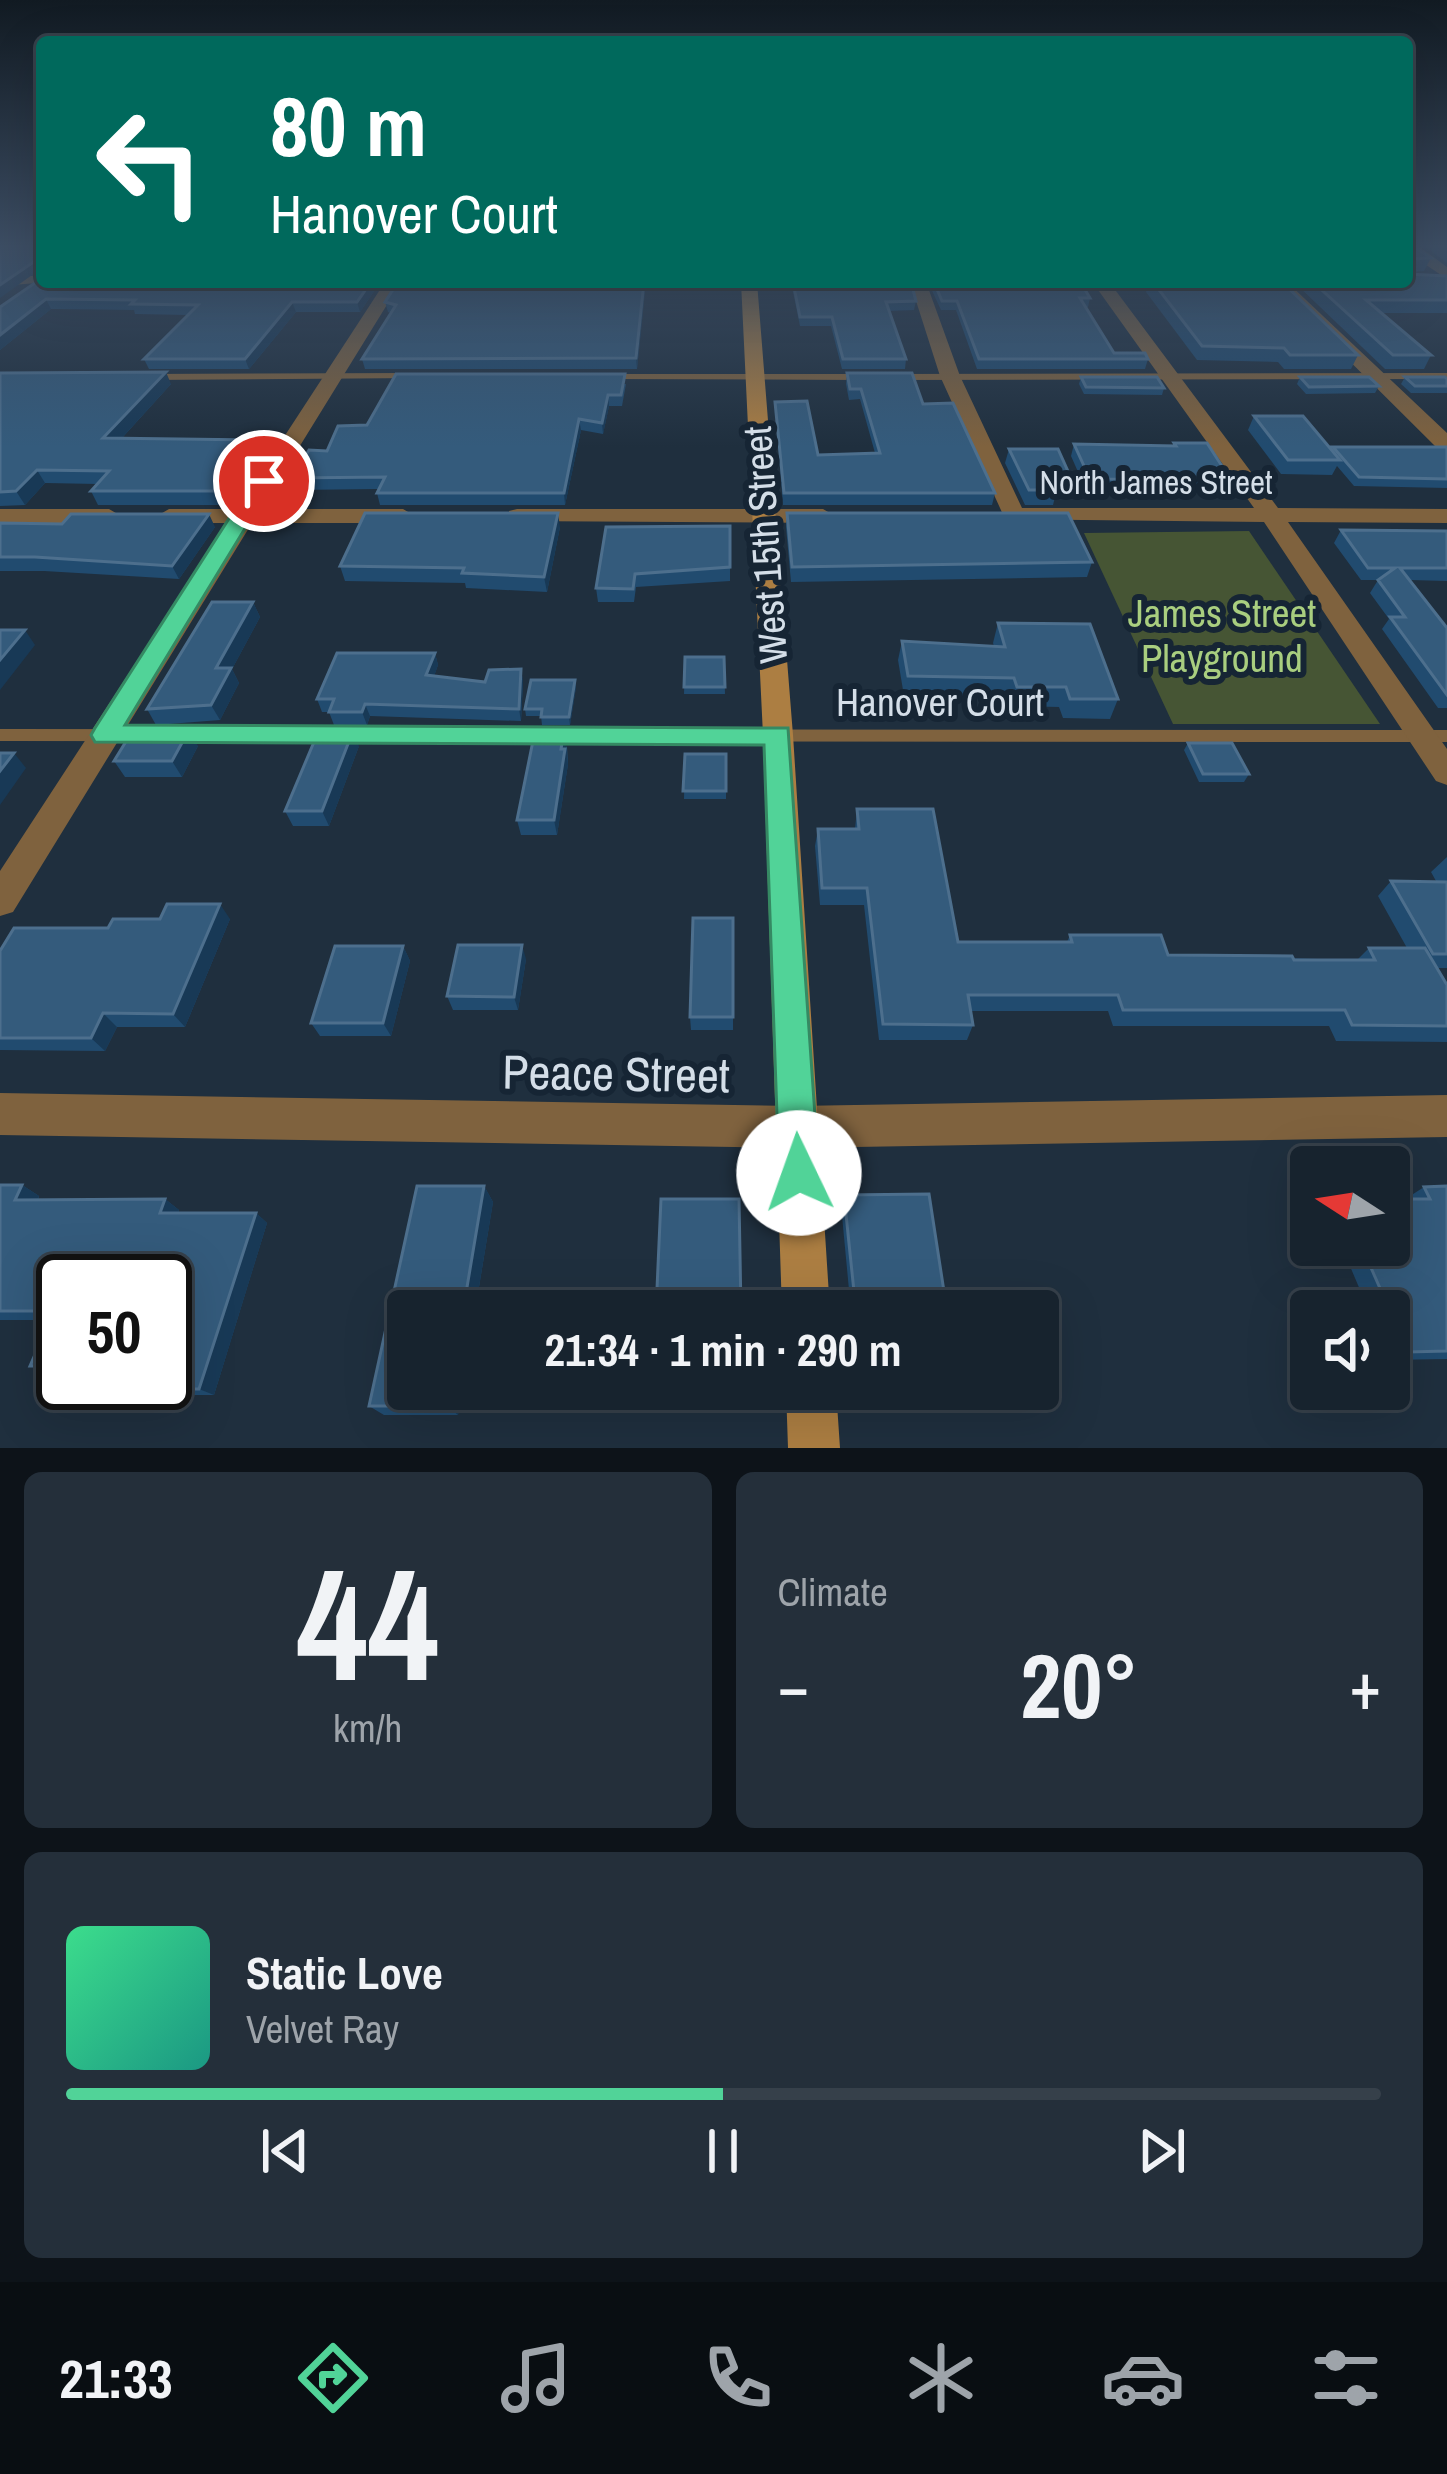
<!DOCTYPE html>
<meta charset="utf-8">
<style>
:root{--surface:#17232e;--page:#242f3a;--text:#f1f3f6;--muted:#9ea4aa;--line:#36404a;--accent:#51d398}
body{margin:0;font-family:"Archivo Narrow",sans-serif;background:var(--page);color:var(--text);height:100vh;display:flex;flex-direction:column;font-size:45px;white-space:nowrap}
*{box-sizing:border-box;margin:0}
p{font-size:39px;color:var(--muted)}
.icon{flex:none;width:66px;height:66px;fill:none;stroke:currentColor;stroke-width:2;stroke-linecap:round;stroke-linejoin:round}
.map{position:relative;height:1448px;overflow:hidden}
.panel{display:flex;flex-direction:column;gap:24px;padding:24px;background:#0d1319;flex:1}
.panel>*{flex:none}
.banner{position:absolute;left:36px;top:36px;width:1377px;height:252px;border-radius:12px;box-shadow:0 12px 48px #0002,0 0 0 3px var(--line);background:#00695c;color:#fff;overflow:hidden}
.needle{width:78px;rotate:282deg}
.controls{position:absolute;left:1290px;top:1146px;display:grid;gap:24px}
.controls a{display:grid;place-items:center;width:120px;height:120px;border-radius:12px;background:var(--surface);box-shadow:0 12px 48px #0002,0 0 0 3px var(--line);font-size:60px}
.speed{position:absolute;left:36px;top:1254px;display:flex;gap:24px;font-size:60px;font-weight:700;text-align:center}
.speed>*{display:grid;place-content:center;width:156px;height:156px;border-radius:50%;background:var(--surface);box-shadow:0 12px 48px #0002,0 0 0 3px var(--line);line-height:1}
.speed .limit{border:6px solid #111;border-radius:18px;background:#fff;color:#111}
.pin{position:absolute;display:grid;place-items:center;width:102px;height:102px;color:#fff;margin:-51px;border:6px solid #fff;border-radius:50%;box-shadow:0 3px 12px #0007}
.me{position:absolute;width:132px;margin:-66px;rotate:357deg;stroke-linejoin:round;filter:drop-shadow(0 0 9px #0008)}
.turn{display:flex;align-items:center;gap:42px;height:252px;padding:0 36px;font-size:54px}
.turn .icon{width:156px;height:156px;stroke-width:2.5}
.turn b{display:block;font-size:84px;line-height:102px}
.big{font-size:90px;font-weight:700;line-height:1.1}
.panel .card{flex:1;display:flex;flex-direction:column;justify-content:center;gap:18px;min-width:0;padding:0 42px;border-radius:18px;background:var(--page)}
.panel .dial{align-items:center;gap:0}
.dial b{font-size:156px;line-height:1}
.song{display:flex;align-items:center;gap:36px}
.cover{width:144px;height:144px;border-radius:18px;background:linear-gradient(135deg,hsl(150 70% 55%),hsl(170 70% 35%))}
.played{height:12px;border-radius:6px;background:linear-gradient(90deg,var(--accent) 50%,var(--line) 50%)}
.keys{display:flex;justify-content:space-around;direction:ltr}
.heat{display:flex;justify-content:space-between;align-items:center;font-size:66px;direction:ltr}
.panel .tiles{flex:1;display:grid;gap:24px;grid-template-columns:1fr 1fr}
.card:last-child{grid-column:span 2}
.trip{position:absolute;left:387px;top:1290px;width:672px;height:120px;border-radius:12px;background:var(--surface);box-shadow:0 12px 48px #0002,0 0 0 3px var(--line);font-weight:700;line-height:120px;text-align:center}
.tab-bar{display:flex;height:192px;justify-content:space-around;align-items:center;background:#090e12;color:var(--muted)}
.tab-bar .icon{width:84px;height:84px}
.tab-bar .on{color:var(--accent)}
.tab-bar b{font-size:54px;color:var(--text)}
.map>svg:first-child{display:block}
.green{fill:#465534}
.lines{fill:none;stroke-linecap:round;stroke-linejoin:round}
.service{fill:#7f623e;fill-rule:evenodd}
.minor{fill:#7f623e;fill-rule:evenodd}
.secondary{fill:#ac7e42;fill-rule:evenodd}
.wall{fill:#214b6f}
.shaded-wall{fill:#183956}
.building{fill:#345b7c;stroke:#4d6f8d;stroke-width:3}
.route{fill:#51d398;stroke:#358963;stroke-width:3}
.labels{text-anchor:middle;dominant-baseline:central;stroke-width:12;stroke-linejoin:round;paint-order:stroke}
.far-street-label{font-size:33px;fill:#d4dee8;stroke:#162534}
.street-label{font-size:39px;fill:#d4dee8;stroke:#162534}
.park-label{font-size:39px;fill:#a9ce7f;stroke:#162534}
.near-street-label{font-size:48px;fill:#d4dee8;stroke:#162534}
</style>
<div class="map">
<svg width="1447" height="1448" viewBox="0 0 1447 1448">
<rect width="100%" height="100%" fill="#1f2f3e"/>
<path class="green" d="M 1249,531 L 1380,724 L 1173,724 L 1084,533 Z"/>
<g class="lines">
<path class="service" d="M 414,373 L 418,374 L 418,378 L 146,380 L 141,377 L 146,374 Z
M 1447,373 L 1447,379 L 890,380 L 885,377 L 890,374 Z
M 608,374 L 864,374 L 869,377 L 864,380 L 604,379 L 604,375 Z
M 0,729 L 1447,730 L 1447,742 L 0,741 Z"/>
<path class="minor" d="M 1407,245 L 1417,245 L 1447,267 L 1447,279 L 1407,252 Z
M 0,276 L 42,276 L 42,282 L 49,282 L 0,286 Z
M 385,282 L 401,282 L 261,509 L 403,509 L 415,516 L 403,523 L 252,523 L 13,912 L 0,916 L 0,871 L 227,523 L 169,523 L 157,516 L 169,509 L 237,509 Z
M 910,282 L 926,282 L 960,376 L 1022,508 L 1254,508 L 1096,287 L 1068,287 L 1060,282 L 1155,282 L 1147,287 L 1113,287 L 1278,508 L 1447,509 L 1447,523 L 1288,522 L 1447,749 L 1447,785 L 1436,781 L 1264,522 L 1005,519 L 940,376 Z
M 1270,282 L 1287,282 L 1447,433 L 1447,451 L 1439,450 Z
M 0,509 L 109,509 L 121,516 L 109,523 L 0,523 Z
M 517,509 L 823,509 L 835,516 L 823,523 L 509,521 L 509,511 Z
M 0,1093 L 796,1106 L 1447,1095 L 1447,1137 L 796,1148 L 0,1135 Z"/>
<path class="secondary" d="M 741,282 L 757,282 L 793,735 L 830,1311 L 782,1311 L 763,735 Z
M 786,1389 L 836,1389 L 840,1448 L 788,1448 Z"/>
</g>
<path class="wall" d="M 1407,245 L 1431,258 L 1424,271 L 1407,272 Z
M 1424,245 L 1447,245 L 1447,263 Z
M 1447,276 L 1447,313 L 1382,313 L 1431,355 L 1424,369 L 1385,369 L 1294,282 L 1407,282 Z
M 42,282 L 380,282 L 360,312 L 296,312 L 249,369 L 149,369 L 144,359 L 188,315 L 135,314 L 134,310 L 51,309 L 0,350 L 0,307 Z
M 646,282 L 637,369 L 365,369 L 362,359 L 391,313 L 388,312 L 385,302 Z
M 791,282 L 911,282 L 916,301 L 914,310 L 889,311 L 906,359 L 905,369 L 842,369 L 831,326 L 800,326 Z
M 928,282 L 1081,283 L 1090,298 L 1088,307 L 1086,307 L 1114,353 L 1148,359 L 1145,369 L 977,369 L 956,310 L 941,310 Z
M 1149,282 L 1282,282 L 1358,355 L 1351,369 L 1284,369 L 1278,362 L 1197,360 L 1146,292 Z
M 0,373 L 171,384 L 122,438 L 261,453 L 259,456 L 261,461 L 231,505 L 98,505 L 91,491 L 98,484 L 45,483 L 25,505 L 0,506 Z
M 847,373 L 923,404 L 995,493 L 992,505 L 783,505 L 775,402 L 818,455 L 875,453 L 860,399 L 849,400 L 846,384 Z
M 1081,377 L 1164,388 L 1162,395 L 1084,394 L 1079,384 Z
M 1300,377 L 1379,386 L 1375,393 L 1306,394 L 1297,384 Z
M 1405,377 L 1447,379 L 1447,393 L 1411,393 L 1401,384 Z
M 626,384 L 622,406 L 609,406 L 603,434 L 581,430 L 565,505 L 380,505 L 377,493 L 379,489 L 296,490 L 292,478 L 327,451 L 367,425 Z
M 1254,416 L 1331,451 L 1333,447 L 1447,447 L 1447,488 L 1354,486 L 1337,466 L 1332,475 L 1281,474 L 1248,430 Z
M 1174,443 L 1231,480 L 1226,491 L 1086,490 L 1071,456 L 1074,444 L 1173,446 Z
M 1009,449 L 1071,478 L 1066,493 L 1056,493 L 1053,505 L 1025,505 L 1005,463 Z
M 787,513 L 1092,562 L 1087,577 L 791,582 L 786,527 Z
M 0,523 L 215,527 L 179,579 L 44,571 L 0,571 Z
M 730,526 L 730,581 L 636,587 L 634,602 L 598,602 L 596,588 Z
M 560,527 L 547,592 L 466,588 L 465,583 L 345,581 L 340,566 Z
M 1341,530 L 1447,531 L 1447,581 L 1410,580 L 1447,628 L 1447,708 L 1438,708 L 1382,629 L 1389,619 L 1370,593 L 1378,580 L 1361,580 L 1334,543 Z
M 253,602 L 260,617 L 232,669 L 239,683 L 220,720 L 156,725 L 147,709 Z
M 998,623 L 1118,699 L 1110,719 L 1063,718 L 1059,707 L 1010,706 L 1008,697 L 904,696 L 898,660 L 902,641 L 994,646 L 993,643 Z
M 435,653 L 438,665 L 434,676 L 485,682 L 521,669 L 523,682 L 521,721 L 370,716 L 367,725 L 334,725 L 329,712 L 322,712 L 317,699 Z
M 685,657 L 724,657 L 725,694 L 684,694 Z
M 575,680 L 576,687 L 570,725 L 542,725 L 541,716 L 526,716 L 525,709 Z
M 1188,743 L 1249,774 L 1244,782 L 1199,782 L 1184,750 Z
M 198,746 L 182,777 L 125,777 L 114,761 Z
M 359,746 L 329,826 L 293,826 L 285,811 Z
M 567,746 L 568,764 L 557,835 L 521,835 L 517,820 Z
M 685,754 L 726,754 L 726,799 L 684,799 Z
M 857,809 L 958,942 L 1067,942 L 1070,935 L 1168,955 L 1357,960 L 1369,948 L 1407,948 L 1378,896 L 1391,881 L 1436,881 L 1431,872 L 1447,857 L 1447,968 L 1437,968 L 1447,985 L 1447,1042 L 1336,1041 L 1329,1026 L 1113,1026 L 1108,1011 L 971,1011 L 973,1025 L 967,1040 L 879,1040 L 864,905 L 820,905 L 815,846 L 818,829 L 855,829 Z
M 733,918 L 733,1030 L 691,1030 L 690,1017 Z
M 230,919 L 185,1027 L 117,1027 L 105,1051 L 0,1050 L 0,951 L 108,928 Z
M 403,946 L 410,961 L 391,1036 L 320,1036 L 311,1023 Z
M 526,959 L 518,1010 L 453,1010 L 447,996 Z
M 0,1185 L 22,1185 L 39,1196 L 38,1200 L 165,1199 L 179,1210 L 178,1213 L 256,1213 L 267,1223 L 214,1395 L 126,1395 L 109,1389 L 165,1383 L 63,1281 L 63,1373 L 49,1373 L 30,1366 L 50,1320 L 0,1320 Z
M 484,1186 L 493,1202 L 458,1415 L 384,1415 L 369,1406 Z
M 1447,1186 L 1447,1359 L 1389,1360 L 1389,1311 L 1369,1311 L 1341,1245 L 1389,1245 L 1407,1198 L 1424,1187 Z
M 844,1195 L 947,1311 L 851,1311 L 841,1205 Z"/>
<path class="shaded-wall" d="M 35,261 L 39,270 L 0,298 L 0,285 Z
M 371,282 L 380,282 L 360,312 L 357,302 Z
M 644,282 L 646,282 L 637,369 L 636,358 Z
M 46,299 L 51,309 L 0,350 L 0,335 Z
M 292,302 L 296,312 L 249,369 L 245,359 Z
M 166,372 L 171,384 L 110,451 L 103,438 Z
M 608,395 L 609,406 L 603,434 L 602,423 Z
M 579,419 L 581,430 L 565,505 L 564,493 Z
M 256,440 L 261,453 L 259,456 L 261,461 L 231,505 L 225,491 Z
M 37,470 L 45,483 L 25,505 L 16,491 Z
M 558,513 L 560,527 L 547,592 L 544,577 Z
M 209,514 L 215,527 L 179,579 L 172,566 Z
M 253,602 L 260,617 L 232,669 L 239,683 L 220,720 L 211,705 L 216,668 Z
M 25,630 L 35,645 L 0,690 L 0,660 Z
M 435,653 L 438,665 L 430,688 L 426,675 Z
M 521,669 L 523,682 L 521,721 L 519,709 Z
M 575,680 L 576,687 L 570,725 L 569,717 Z
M 365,704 L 370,716 L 367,725 L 362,712 Z
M 189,730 L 198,746 L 182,777 L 172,761 Z
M 353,731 L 359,746 L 329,826 L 322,811 Z
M 564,731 L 568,764 L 557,835 L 554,820 Z
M 14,753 L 26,768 L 0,805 L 0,771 Z
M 220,904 L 230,919 L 185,1027 L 173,1014 Z
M 522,945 L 526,959 L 518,1010 L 514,997 Z
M 403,946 L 410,961 L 391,1036 L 383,1023 Z
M 103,1013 L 117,1027 L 105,1051 L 91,1038 Z
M 22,1185 L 39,1196 L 32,1210 L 15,1200 Z
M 484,1186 L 493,1202 L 475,1311 L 463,1311 Z
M 165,1199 L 179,1210 L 174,1223 L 160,1213 Z
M 256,1213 L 267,1223 L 214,1395 L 199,1389 Z
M 450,1389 L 462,1389 L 458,1415 L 447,1406 Z"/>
<path class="building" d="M 0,245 L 42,245 L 42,265 L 41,261 L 35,261 L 0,285 Z
M 1407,245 L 1412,245 L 1431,258 L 1410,259 L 1407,264 Z
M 1407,274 L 1447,276 L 1447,300 L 1366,300 L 1431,355 L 1393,355 L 1313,282 L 1407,282 Z
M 42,278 L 42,282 L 371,282 L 357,302 L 292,302 L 245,359 L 144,359 L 198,305 L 131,304 L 135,300 L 46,299 L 0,335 L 0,307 Z
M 398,282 L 644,282 L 636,358 L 362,359 L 396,305 L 385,302 Z
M 793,282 L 911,282 L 916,301 L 886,302 L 906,359 L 843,359 L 832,317 L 800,317 Z
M 934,282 L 1081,283 L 1090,298 L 1080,298 L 1114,353 L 1145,353 L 1148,359 L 979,359 L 957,301 L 942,301 Z
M 1153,282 L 1282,282 L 1358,355 L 1290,355 L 1284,348 L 1202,346 Z
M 166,372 L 103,438 L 256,440 L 250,448 L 256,448 L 225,491 L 91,491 L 109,471 L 37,470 L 16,491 L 0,492 L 0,373 Z
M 847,373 L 912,373 L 923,404 L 953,403 L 995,493 L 784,493 L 775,402 L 807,401 L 818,455 L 880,453 L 861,389 L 850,389 Z
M 396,374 L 625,374 L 621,395 L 608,395 L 602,423 L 579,419 L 564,493 L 377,493 L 385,477 L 292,478 L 309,450 L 327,451 L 338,426 L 367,425 Z
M 1081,377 L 1157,377 L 1164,388 L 1086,387 Z
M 1300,377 L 1369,377 L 1379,386 L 1309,387 Z
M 1405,377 L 1445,377 L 1447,379 L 1447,386 L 1415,386 Z
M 1254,416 L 1303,416 L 1340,460 L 1288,460 Z
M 1174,443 L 1207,443 L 1231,480 L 1090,479 L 1074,444 L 1176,446 Z
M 1333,447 L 1447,447 L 1447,479 L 1359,477 Z
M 1009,449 L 1058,449 L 1071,478 L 1051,478 L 1057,490 L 1029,490 Z
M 365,513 L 558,513 L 544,577 L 462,573 L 464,568 L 340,566 Z
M 787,513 L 1068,513 L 1092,562 L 792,567 Z
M 71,514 L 209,514 L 172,566 L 35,557 L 0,557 L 0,523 L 62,524 Z
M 730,526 L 730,567 L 635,574 L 633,589 L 596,588 L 606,527 Z
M 1341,530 L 1447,531 L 1447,568 L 1400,568 L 1447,628 L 1447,695 L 1390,617 L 1405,617 L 1378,580 L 1395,568 L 1368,568 Z
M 212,602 L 253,602 L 216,668 L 231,668 L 211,705 L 147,709 Z
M 998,623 L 1090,624 L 1118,699 L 1070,699 L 1066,687 L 1017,687 L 1014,678 L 908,676 L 902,641 L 1005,647 Z
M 0,630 L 25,630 L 0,660 Z
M 337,653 L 435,653 L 426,675 L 485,682 L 489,670 L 521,669 L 519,709 L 365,704 L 362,712 L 329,712 L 334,699 L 317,699 Z
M 685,657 L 724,657 L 725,687 L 684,687 Z
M 531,680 L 575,680 L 569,717 L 541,717 L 542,709 L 525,709 Z
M 133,730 L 189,730 L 172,761 L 114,761 Z
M 319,730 L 353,731 L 322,811 L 285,811 Z
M 535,731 L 564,731 L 561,749 L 565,749 L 554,820 L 517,820 Z
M 1188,743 L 1232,743 L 1249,774 L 1203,774 Z
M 0,753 L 14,753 L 0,771 Z
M 685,754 L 726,754 L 726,791 L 683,791 Z
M 857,809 L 933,809 L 958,942 L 1072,942 L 1070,935 L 1161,935 L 1168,955 L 1292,956 L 1294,960 L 1375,960 L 1369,948 L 1425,948 L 1447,985 L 1447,1026 L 1352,1025 L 1345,1010 L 1123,1010 L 1118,995 L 968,995 L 973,1025 L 883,1024 L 867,888 L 822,888 L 818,829 L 859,829 Z
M 1391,881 L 1447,882 L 1447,954 L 1433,954 Z
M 167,904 L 220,904 L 173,1014 L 103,1013 L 91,1038 L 0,1038 L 0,951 L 14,928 L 108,928 L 113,919 L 160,919 Z
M 693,918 L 733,918 L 733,1017 L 690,1017 Z
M 458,945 L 522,945 L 514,997 L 447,996 Z
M 335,946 L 403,946 L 383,1023 L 311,1023 Z
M 0,1185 L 22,1185 L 15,1200 L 165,1199 L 160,1213 L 256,1213 L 199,1389 L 109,1389 L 111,1383 L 165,1383 L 165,1281 L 63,1281 L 63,1366 L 30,1366 L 54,1311 L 0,1311 Z
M 417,1186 L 484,1186 L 463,1311 L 408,1311 L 408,1389 L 450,1389 L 447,1406 L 369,1406 Z
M 1447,1186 L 1447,1351 L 1408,1352 L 1361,1245 L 1389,1245 L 1389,1199 L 1430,1199 L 1424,1187 Z
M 929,1194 L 947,1311 L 856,1311 L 844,1195 Z
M 661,1199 L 739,1199 L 741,1311 L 656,1311 Z"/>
<linearGradient id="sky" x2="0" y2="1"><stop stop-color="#111a22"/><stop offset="0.55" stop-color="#3c4d63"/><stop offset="1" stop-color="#3c4d63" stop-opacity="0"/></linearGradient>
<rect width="1447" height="447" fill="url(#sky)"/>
<path class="route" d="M 264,475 L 274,481 L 125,725 L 788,728 L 819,1173 L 813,1187 L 799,1193 L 784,1187 L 779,1173 L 764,745 L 95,742 L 91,735 L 95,728 L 253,481 Z"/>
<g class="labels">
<g class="far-street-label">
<text x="1156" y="482">North James Street</text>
</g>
<g class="street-label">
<text transform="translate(765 545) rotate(-94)">West 15th Street</text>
<text x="940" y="702">Hanover Court</text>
</g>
<g class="park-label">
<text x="1222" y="613">James Street<tspan x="1222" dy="45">Playground</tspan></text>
</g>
<g class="near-street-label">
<text transform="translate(616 1073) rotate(1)">Peace Street</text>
</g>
</g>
</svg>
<div class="controls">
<a><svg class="needle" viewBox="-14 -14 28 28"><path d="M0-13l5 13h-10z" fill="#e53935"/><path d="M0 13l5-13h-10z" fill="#9ea4aa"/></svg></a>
<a><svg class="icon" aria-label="sound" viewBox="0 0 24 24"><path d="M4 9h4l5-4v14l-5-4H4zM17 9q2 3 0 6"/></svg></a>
</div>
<div class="speed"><div class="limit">50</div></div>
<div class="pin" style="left:264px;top:481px;background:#d93025"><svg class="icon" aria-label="arrive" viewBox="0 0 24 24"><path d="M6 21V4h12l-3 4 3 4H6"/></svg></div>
<svg class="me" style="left:799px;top:1173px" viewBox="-20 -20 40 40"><circle r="19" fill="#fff"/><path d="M0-13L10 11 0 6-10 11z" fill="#51d398"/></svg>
<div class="trip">21:34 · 1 min · 290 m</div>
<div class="banner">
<div class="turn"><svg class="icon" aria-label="left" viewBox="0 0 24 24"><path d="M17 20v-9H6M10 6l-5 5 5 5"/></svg><div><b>80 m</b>Hanover Court</div></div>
</div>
</div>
<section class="panel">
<div class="tiles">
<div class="card dial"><b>44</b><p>km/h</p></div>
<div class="card"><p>Climate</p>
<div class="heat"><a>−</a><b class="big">20°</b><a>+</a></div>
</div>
<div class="card">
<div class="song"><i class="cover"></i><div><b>Static Love</b><p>Velvet Ray</p></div></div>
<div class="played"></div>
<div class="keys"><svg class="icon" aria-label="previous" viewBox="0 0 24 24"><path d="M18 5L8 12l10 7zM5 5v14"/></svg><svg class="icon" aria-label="pause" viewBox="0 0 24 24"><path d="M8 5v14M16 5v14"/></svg><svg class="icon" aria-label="next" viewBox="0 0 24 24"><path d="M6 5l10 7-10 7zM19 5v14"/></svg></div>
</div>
</div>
</section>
<nav class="tab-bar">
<b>21:33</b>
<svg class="icon on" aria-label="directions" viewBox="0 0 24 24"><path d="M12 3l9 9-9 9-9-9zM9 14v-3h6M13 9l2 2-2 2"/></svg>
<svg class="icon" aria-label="music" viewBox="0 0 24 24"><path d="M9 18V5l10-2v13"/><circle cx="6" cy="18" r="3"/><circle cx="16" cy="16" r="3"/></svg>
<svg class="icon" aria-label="phone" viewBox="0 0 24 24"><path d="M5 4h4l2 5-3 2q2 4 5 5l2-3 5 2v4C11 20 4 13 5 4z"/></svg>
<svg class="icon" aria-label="climate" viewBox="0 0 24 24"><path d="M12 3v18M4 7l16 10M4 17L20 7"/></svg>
<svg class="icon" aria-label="car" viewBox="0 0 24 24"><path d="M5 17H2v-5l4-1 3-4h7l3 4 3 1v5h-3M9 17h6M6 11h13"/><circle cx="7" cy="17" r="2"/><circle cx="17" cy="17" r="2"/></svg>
<svg class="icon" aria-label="filters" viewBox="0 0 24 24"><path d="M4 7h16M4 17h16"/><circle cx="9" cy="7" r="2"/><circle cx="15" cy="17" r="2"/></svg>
</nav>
